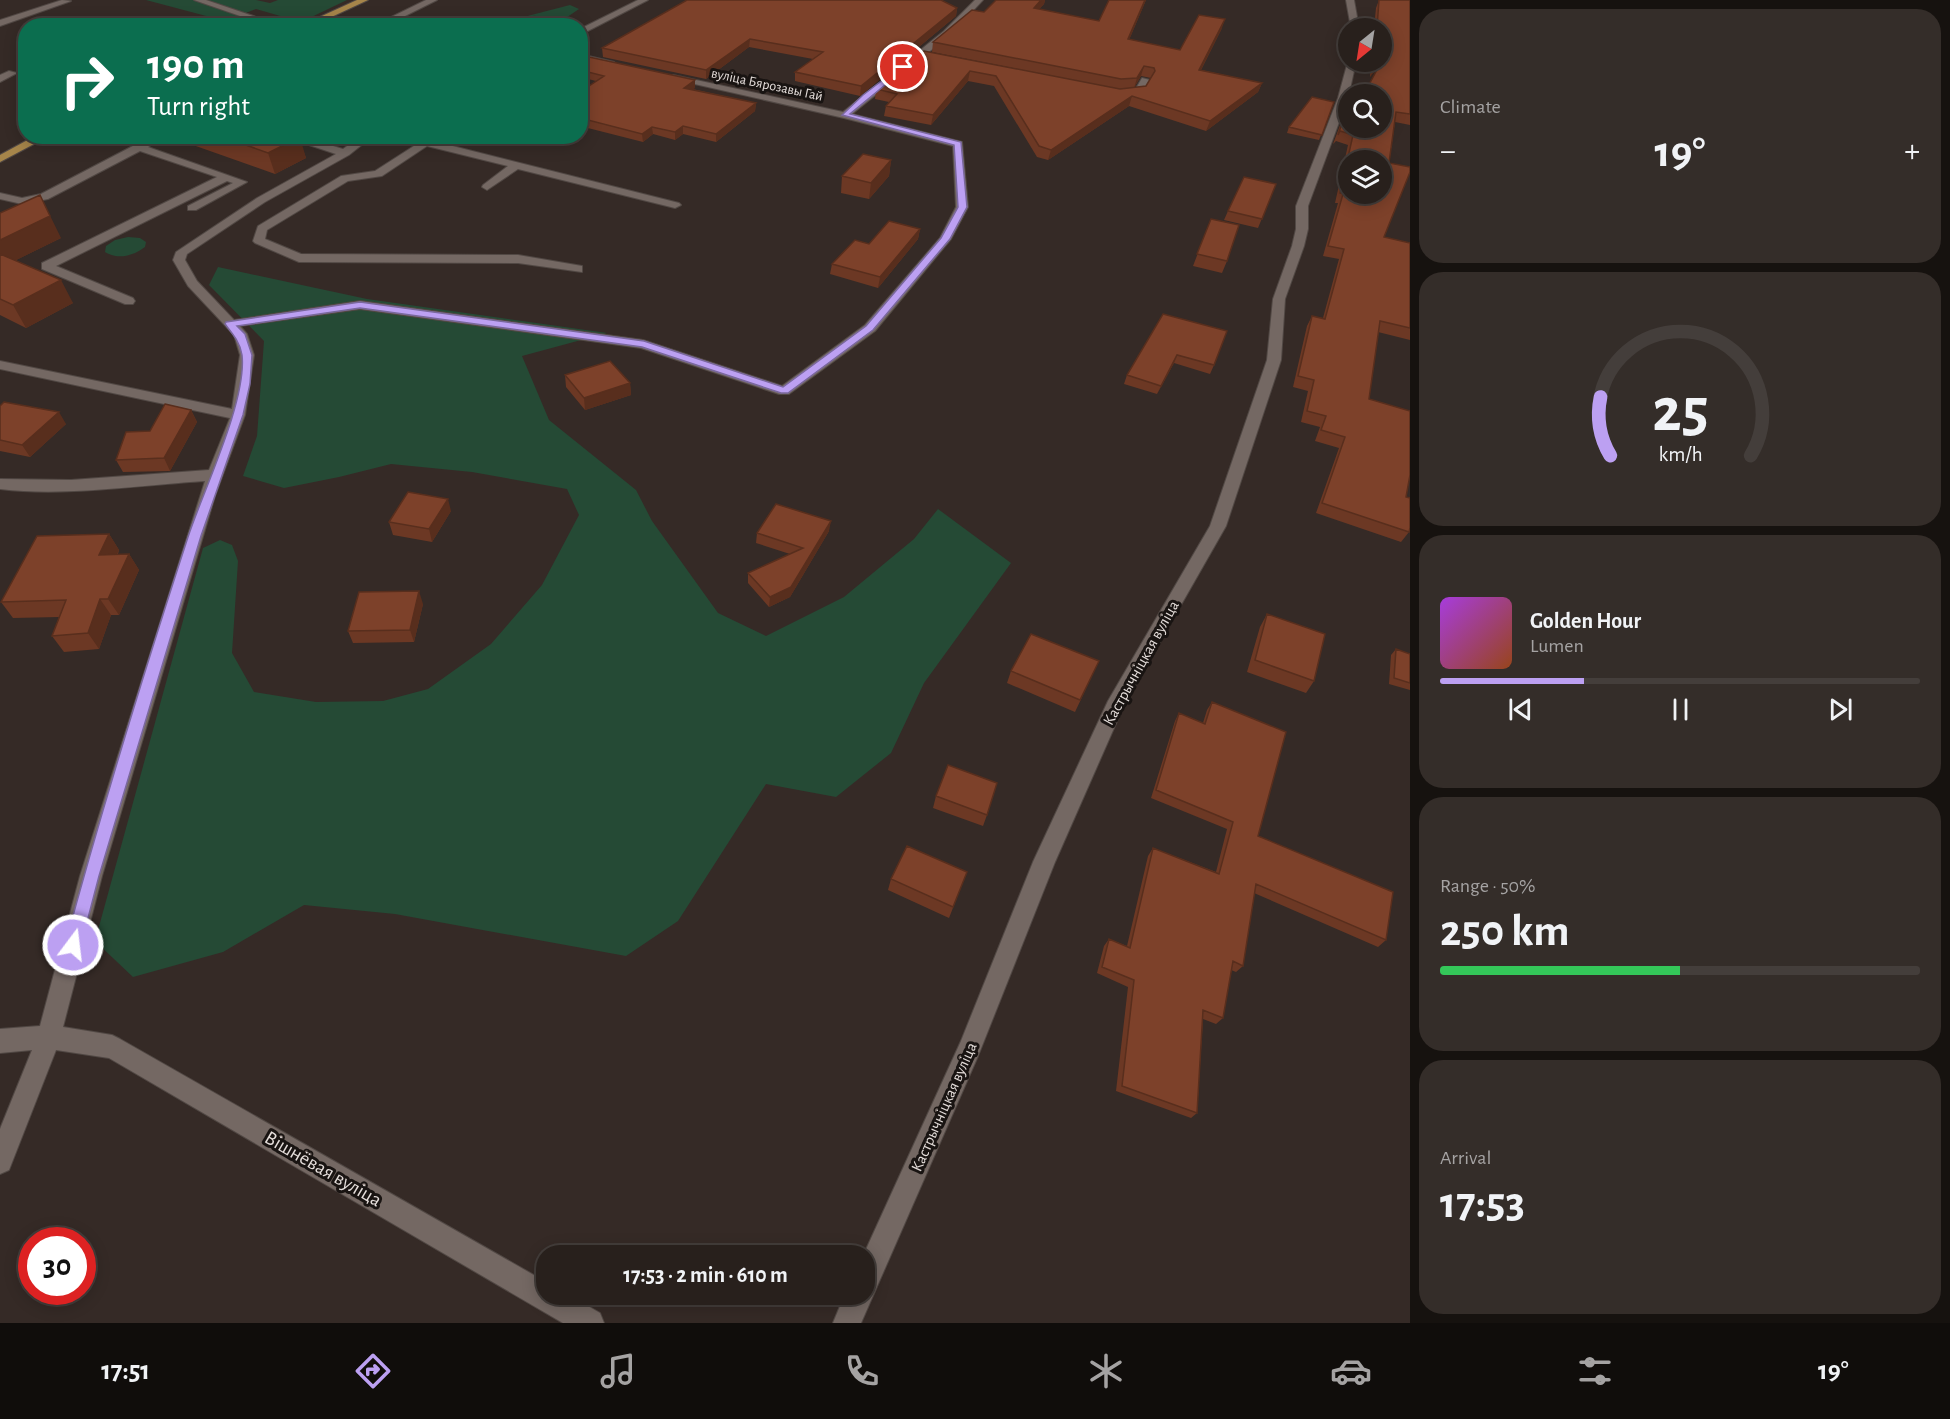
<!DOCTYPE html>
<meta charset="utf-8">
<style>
:root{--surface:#28201c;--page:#342d29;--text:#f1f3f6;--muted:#a5a3a3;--line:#443e3b;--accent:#bca0f2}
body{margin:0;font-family:"Alegreya Sans",sans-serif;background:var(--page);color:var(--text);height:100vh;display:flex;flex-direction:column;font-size:22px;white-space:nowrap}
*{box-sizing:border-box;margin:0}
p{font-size:20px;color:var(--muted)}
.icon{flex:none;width:33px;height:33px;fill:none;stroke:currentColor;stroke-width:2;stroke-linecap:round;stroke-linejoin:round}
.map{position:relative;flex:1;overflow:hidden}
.panel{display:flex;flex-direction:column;gap:9px;padding:9px;background:#16120f;width:540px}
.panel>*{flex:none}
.hud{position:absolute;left:18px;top:18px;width:570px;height:126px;border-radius:24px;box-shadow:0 3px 15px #0003,0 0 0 2px var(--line);background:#0b6e4f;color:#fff;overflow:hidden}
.needle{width:39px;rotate:210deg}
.tools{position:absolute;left:1338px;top:18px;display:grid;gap:12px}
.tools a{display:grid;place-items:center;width:54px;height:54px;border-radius:50%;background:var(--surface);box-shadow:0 3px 15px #0003,0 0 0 2px var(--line);font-size:30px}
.speed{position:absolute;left:18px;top:1227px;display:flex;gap:12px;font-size:30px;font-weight:700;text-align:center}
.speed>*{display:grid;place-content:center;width:78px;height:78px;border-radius:50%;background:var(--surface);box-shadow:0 3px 15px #0003,0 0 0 2px var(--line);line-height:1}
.speed .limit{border:9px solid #d22;background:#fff;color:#111}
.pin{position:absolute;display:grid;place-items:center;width:51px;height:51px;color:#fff;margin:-26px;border:3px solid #fff;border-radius:50%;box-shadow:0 2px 6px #0007}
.me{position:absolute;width:66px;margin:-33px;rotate:15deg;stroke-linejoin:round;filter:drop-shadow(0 0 4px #0008)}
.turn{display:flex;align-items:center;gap:21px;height:126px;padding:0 30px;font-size:27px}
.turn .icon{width:78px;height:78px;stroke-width:2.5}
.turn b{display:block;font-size:42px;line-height:51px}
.big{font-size:45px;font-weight:700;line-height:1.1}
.panel .widget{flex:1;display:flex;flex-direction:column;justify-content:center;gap:9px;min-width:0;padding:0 21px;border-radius:24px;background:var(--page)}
.panel .dial{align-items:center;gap:0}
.dial svg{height:156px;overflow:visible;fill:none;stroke:var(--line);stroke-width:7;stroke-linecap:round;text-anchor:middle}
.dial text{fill:var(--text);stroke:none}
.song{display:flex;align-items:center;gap:18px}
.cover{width:72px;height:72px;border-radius:9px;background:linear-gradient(135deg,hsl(280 70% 55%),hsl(20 70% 35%))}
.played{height:6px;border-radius:3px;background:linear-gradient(90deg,var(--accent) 30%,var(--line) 30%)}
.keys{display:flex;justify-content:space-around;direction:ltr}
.heat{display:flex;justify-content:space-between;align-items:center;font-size:33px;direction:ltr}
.charge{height:9px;border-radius:4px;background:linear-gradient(90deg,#34c759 50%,var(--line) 0)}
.trip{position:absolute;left:536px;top:1245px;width:339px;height:60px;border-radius:24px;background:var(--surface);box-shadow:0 3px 15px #0003,0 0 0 2px var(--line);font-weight:700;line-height:60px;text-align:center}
.tabs{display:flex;height:96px;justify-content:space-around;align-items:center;background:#100d0b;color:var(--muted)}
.tabs .icon{width:42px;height:42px}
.tabs .on{color:var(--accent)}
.tabs b{font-size:27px;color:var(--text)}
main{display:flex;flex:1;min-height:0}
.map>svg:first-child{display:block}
.green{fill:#254a35}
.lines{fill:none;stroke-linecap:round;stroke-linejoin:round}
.minor-casing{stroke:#514844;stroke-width:2}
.major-casing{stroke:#514844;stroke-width:2}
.minor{fill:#746863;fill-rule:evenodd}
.major{fill:#a6854a;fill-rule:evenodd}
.wall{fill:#6c3824;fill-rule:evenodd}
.shaded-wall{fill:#582e1d}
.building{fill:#7d412a;stroke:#582e1d;stroke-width:1.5;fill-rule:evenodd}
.route{fill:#bca0f2;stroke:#7a689d;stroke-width:1.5}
.labels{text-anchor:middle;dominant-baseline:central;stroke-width:6;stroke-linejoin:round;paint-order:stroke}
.far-street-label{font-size:14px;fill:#e5dedb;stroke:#191412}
.street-label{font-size:16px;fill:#e5dedb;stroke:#191412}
.near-street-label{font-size:20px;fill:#e5dedb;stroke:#191412}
</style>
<main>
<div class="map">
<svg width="1410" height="1323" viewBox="0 0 1410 1323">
<rect width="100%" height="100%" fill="#352a26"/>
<path class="green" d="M 146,0 L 256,0 L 270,3 L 278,0 L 347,0 L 301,22 L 256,9 L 225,21 Z
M 570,5 L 579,9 L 557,24 L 542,25 L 545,20 L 533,15 L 542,20 L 540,25 L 492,25 Z
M 128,237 L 140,238 L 146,242 L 145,247 C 133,256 118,260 105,252 L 106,246 L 115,240 Z
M 218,267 L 367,299 L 607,333 L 522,356 L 549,420 L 636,490 L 652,521 L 718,613 L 766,636 L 844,597 L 914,539 L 938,509 L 1011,563 L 924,683 L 891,753 L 836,797 L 766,784 L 678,921 L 626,956 L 395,914 L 304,905 L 223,952 L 133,977 L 95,941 L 203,548 L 220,540 L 232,545 L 238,561 L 232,653 L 254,692 L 316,702 L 383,701 L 428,689 L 491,644 L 542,585 L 579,515 L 567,489 L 472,472 L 391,464 L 339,477 L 284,488 L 243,476 L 257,436 L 264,341 L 209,285 Z"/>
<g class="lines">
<g class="minor-casing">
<path id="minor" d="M 62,0 L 71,1 L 0,26 L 0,20 Z
M 194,0 L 206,0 L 283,26 L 269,26 Z
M 426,0 L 437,0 L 385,26 L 373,26 Z
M 638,0 L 648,0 L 580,35 L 580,29 Z
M 975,0 L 983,0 L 951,34 L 852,114 L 962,142 L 968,207 L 951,239 L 875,331 L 789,394 L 779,394 L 641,348 L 360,309 L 240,326 L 247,334 L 254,355 L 245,415 L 215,496 L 102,876 L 63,1027 L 112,1035 L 120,1039 L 546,1282 L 546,1294 L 567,1294 L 600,1313 L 604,1323 L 563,1323 L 109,1058 L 56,1050 L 9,1170 L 0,1174 L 0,1129 L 32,1050 L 0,1053 L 0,1029 L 40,1026 L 80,876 L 205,481 C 141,485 64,497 0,489 L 0,479 L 71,480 L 209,470 L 230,418 L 0,369 L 0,361 L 232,409 L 240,355 L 234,335 L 188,286 L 173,260 L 176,252 L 257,198 L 336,154 L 282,136 L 300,136 L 343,149 L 361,136 L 373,136 L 349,155 L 265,202 L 187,254 L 185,260 L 197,281 L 234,320 L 360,301 L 643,340 L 782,386 L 865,325 L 940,238 L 956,207 L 953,146 L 844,118 L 668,78 L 673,75 L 843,112 L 944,31 Z
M 1346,0 L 1354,0 L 1359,28 L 1351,28 Z
M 580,54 L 614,62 L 616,64 L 611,67 L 580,60 Z
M 1348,61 L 1356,62 L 1348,98 L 1308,206 L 1308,229 L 1304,246 L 1285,299 L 1281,360 L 1226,526 L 1125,703 L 1055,862 L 978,1056 L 861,1323 L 833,1323 L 845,1294 L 864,1294 L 863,1256 L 961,1041 L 1033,862 L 1108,701 L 1210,526 L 1267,360 L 1273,299 L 1292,246 L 1296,229 L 1296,206 L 1338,98 Z
M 9,71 L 17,73 L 0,82 L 0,75 Z
M 1142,78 L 1150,80 L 1141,95 L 1121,97 L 1116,94 L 1121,91 L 1135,90 Z
M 152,136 L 166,136 L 148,147 L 247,182 L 196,210 L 188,210 L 188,206 L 233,183 L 227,181 L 56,266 L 133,298 L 135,301 L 133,304 L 125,304 L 42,269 L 42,263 L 217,177 L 140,151 L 48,199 L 22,204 L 0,199 L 0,193 L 22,198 L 41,194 Z
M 394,136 L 413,136 L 679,203 L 681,205 L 675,208 L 518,169 L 487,190 L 482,187 L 483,185 L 508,166 L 427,146 L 382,176 L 348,181 L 267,230 L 265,239 L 301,254 L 518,255 L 582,266 L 582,272 L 518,263 L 299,262 L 255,243 L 253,241 L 258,226 L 341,176 L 375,171 L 417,144 Z"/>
</g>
<g class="major-casing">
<path id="major" d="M 357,0 L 368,0 L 312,26 L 300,26 Z
M 35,136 L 49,136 L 0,162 L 0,155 Z"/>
</g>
<use href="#minor" class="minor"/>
<use href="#major" class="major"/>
</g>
<path class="wall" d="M 996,0 L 1045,0 L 1044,4 L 1039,9 L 1099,21 L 1109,0 L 1146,0 L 1129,40 L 1180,50 L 1222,28 L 1201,70 L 1262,83 L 1258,92 L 1206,131 L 1129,106 L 1048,160 L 1037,157 L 994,86 L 968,81 L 931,125 L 884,116 L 886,106 L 889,102 L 875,99 L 876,89 L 924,51 L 1120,89 L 1133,88 L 1118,89 L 932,52 L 933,42 L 984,12 ZM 1141,76 L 1151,78 L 1146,86 L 1134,88 Z
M 1379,0 L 1410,0 L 1410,125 L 1395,122 L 1389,163 L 1384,237 L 1410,243 L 1410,340 L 1378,332 L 1369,399 L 1406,497 L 1409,532 L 1401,542 L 1316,513 L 1339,448 L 1315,441 L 1320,427 L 1301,422 L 1308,391 L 1293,387 L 1307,326 L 1312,316 L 1323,318 L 1339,259 L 1323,256 L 1338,203 L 1335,203 L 1348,145 L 1336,141 L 1333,144 L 1348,104 L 1348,128 L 1380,64 L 1370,77 L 1371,62 L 1382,62 L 1382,28 L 1374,28 L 1376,8 Z
M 957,8 L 956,16 L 860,96 L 795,81 L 795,72 L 813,59 L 749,47 L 706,79 L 603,57 L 602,48 Z
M 580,62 L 695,80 L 695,88 L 692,89 L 756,103 L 755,111 L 716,142 L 683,134 L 675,140 L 653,134 L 643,142 L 580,126 L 580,92 L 596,81 L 580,77 Z
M 1334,102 L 1319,140 L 1287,133 L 1289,127 Z
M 175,136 L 298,136 L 306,158 L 275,174 L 176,139 Z
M 891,160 L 889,176 L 869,199 L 841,193 L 842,176 Z
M 1276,184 L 1258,228 L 1224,220 L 1228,211 Z
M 0,213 L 61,238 L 16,260 L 73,303 L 26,328 L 0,315 Z
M 1211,219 L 1227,261 L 1222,273 L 1193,266 Z
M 920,229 L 918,239 L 878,288 L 830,274 L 832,264 L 869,244 Z
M 1163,314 L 1214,365 L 1210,374 L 1174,363 L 1157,394 L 1124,384 L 1127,375 Z
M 565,375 L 630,383 L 631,395 L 585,410 L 566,387 Z
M 0,406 L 66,424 L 30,457 L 0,451 Z
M 191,410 L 197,422 L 170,471 L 123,472 L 116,460 L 150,431 Z
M 451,511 L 432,542 L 393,535 L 389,522 Z
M 829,531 L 790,597 L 769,607 L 748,583 L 748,573 L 790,554 L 756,543 L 757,533 Z
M 109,534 L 119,550 L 118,554 L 129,554 L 139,570 L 119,615 L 111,615 L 99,649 L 64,652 L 52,636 L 59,617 L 13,618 L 1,602 Z
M 423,604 L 414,642 L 353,643 L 348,631 Z
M 1267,614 L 1314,681 L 1306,693 L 1247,672 L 1260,627 Z
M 1396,649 L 1410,654 L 1410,690 L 1389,684 L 1391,655 Z
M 1099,661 L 1075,712 L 1007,683 L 1011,671 Z
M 1212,702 L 1258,836 L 1386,940 L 1378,947 L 1254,893 L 1243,966 L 1236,972 L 1231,970 L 1223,1018 L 1216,1024 L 1203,1019 L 1197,1113 L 1191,1118 L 1116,1091 L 1128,987 L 1097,973 L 1104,946 L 1109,939 L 1127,946 L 1148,856 L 1153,848 L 1216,872 L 1227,829 L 1151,798 L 1175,721 L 1179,713 L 1203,723 L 1207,710 Z
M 936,796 L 987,815 L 983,826 L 933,808 Z
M 967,872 L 949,918 L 888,890 L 891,879 Z"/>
<path class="shaded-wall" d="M 1041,0 L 1045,0 L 1044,4 L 1032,17 L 1034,8 Z
M 1145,0 L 1146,0 L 1125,49 L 1128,39 Z
M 957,8 L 956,16 L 860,96 L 861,86 Z
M 1225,19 L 1222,28 L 1196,80 L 1199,70 Z
M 750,39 L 749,47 L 706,79 L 706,70 Z
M 1386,53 L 1382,62 L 1370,77 L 1374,68 L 1379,62 L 1382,62 L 1382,59 Z
M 1144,66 L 1141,76 L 1134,88 L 1137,78 Z
M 970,71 L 968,81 L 931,125 L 933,115 Z
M 695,80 L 695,88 L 684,95 L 684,88 Z
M 1262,83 L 1258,92 L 1206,131 L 1210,121 Z
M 1132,96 L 1129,106 L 1048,160 L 1051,150 Z
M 756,103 L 755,111 L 716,142 L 716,134 Z
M 683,126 L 683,134 L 675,140 L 675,132 Z
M 652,127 L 653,134 L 643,142 L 642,134 Z
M 300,137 L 306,158 L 275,174 L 268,153 Z
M 891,160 L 889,176 L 869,199 L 871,183 Z
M 40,195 L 61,238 L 0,268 L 0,240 Z
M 920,229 L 918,239 L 878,288 L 880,277 Z
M 61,280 L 73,303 L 26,328 L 13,305 Z
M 1177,355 L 1174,363 L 1157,394 L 1161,386 Z
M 630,383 L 631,395 L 585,410 L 584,398 Z
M 191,410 L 197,422 L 170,471 L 164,458 Z
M 59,412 L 66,424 L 30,457 L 22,445 Z
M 448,499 L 451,511 L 432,542 L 429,529 Z
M 831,521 L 829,531 L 790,597 L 769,607 L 770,597 Z
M 109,534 L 119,550 L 109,571 L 99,555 Z
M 129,554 L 139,570 L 119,615 L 108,599 Z
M 419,591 L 423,604 L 414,642 L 410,630 Z
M 100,599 L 111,615 L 99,649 L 88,633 Z"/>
<path class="building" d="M 687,0 L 941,0 L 957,8 L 861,86 L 795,72 L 823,52 L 750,39 L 706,70 L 602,48 Z
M 996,0 L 1041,0 L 1034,8 L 1099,21 L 1109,0 L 1145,0 L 1128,39 L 1180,50 L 1199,15 L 1225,19 L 1199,70 L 1262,83 L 1210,121 L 1132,96 L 1051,150 L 1039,146 L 996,76 L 970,71 L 933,115 L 886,106 L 897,94 L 876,89 L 924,51 L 1120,89 L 1146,86 L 1155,71 L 1154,68 L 1144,66 L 1137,78 L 1121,79 L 933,42 L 972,10 L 984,12 Z
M 1379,0 L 1410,0 L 1410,114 L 1396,112 L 1389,163 L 1410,167 L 1410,172 L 1384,237 L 1410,243 L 1410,328 L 1380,321 L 1369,399 L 1410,411 L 1410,475 L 1406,497 L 1410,498 L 1410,528 L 1409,532 L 1322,503 L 1345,437 L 1321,430 L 1326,416 L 1307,411 L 1314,380 L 1298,376 L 1312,316 L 1325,319 L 1344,249 L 1328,246 L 1343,194 L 1340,193 L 1353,135 L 1340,131 L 1338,135 L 1348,105 L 1348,128 L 1382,128 L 1382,94 L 1364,94 L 1386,53 L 1382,59 L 1382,28 L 1377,28 ZM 1348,160 L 1382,160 L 1382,194 L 1348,194 Z
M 398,19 L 423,26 L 384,26 Z
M 589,57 L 695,80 L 684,88 L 756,103 L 716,134 L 683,126 L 675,132 L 652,127 L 642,134 L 580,118 L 580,92 L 604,76 L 580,70 L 580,62 Z
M 1374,62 L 1379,62 L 1374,68 Z
M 1312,97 L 1334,102 L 1322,135 L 1289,127 Z
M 221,136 L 298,136 L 300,137 L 268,153 Z
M 863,154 L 891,160 L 871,183 L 842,176 Z
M 1244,177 L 1276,184 L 1262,219 L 1228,211 Z
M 40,195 L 50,216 L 0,240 L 0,213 Z
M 1211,219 L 1239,225 L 1227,261 L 1197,254 Z
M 889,221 L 920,229 L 880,277 L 832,264 L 855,240 L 869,244 Z
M 0,254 L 61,280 L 13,305 L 0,299 Z
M 1163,314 L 1227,331 L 1214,365 L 1177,355 L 1161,386 L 1127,375 Z
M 610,361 L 630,383 L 584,398 L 565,375 Z
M 4,402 L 59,412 L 22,445 L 0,440 L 0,406 Z
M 165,404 L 191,410 L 164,458 L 116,460 L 126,432 L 150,431 Z
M 408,492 L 448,499 L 429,529 L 389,522 Z
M 776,504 L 831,521 L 791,587 L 770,597 L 748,573 L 803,548 L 757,533 Z
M 109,534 L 99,555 L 129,554 L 108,599 L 100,599 L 88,633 L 52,636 L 66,600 L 1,602 L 37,536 Z
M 419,591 L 410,630 L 348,631 L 359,592 Z
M 1267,614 L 1325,634 L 1314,681 L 1255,660 Z
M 1031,634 L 1099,661 L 1080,700 L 1011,671 Z
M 1396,649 L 1410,654 L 1410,683 L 1394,678 Z
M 1212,702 L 1286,732 L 1258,836 L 1393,892 L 1386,940 L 1256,884 L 1243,966 L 1233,961 L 1223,1018 L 1203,1010 L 1197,1113 L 1122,1086 L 1134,980 L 1102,967 L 1109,939 L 1130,948 L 1153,848 L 1219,874 L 1233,822 L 1156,790 L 1179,713 L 1205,724 Z
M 948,765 L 997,783 L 987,815 L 936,796 Z
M 907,846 L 967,872 L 953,907 L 891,879 Z"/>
<path class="route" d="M 901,66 L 907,67 L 850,114 L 961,142 L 967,207 L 950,239 L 873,330 L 788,393 L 781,393 L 642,347 L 360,308 L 237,326 L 245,334 L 252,355 L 250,384 L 243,415 L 201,536 L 99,876 L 81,945 L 79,951 L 73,953 L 67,951 L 65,945 C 102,808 144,672 188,537 C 203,491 247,401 242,355 C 240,342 232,333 225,324 L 226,322 L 360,302 L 644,341 L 783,387 L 866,326 L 941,238 L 958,207 L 954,145 L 842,115 L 863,95 Z"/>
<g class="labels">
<g class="far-street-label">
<text transform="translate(767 85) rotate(12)">вуліца Бярозавы Гай</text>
</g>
<g class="street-label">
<text transform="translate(1141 663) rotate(-61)">Кастрычніцкая вуліца</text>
<text transform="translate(944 1107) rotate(-66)">Кастрычніцкая вуліца</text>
</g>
<g class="near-street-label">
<text transform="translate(323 1169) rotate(30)">Вішнёвая вуліца</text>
</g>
</g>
</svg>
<div class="tools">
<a><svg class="needle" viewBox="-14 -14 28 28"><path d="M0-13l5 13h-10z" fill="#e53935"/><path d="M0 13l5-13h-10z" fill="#a5a3a3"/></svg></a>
<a><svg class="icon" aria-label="search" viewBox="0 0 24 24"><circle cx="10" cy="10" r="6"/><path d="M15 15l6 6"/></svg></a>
<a><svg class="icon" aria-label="layers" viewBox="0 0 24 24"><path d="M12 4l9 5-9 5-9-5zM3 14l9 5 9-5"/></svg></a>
</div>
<div class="speed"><div class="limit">30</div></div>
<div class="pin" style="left:903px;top:67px;background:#d93025"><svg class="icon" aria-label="arrive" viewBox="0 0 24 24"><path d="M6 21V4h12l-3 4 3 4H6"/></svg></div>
<svg class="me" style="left:73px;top:945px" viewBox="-20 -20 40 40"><circle r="17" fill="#bca0f2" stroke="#fff" stroke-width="3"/><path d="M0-11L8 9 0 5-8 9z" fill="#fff"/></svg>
<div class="trip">17:53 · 2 min · 610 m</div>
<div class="hud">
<div class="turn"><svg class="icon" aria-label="right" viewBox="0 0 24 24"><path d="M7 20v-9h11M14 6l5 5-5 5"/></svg><div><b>190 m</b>Turn right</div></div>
</div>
</div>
<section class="panel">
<div class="widget"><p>Climate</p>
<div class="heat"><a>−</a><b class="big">19°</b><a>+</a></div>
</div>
<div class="widget dial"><svg viewBox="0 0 100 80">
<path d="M14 69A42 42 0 1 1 86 69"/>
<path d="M14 69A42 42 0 0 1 9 39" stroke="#bca0f2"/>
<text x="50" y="56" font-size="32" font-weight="700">25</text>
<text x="50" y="72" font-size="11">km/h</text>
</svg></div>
<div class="widget">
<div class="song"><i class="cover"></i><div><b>Golden Hour</b><p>Lumen</p></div></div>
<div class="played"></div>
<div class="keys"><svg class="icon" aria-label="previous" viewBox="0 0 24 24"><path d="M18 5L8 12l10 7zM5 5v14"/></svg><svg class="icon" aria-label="pause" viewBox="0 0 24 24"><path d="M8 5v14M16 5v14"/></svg><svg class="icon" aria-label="next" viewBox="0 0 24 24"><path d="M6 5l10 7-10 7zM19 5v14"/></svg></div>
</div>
<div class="widget"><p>Range · 50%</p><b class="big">250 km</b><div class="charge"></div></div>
<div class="widget"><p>Arrival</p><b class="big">17:53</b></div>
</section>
</main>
<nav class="tabs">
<b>17:51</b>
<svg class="icon on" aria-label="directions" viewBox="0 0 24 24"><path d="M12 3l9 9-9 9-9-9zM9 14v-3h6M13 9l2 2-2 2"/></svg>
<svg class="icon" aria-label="music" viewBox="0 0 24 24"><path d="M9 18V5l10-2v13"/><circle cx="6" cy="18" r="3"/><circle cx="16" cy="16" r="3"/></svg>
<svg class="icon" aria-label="phone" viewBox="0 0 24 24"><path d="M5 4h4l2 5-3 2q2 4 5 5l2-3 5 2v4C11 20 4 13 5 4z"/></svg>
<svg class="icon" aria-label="climate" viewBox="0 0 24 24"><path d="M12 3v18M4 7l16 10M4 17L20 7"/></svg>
<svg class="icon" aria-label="car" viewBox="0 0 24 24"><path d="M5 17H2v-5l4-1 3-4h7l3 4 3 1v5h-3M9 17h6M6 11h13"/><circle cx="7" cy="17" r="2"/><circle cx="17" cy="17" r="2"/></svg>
<svg class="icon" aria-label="filters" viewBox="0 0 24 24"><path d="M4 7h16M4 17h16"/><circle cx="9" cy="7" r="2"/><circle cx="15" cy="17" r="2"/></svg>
<b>19°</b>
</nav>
